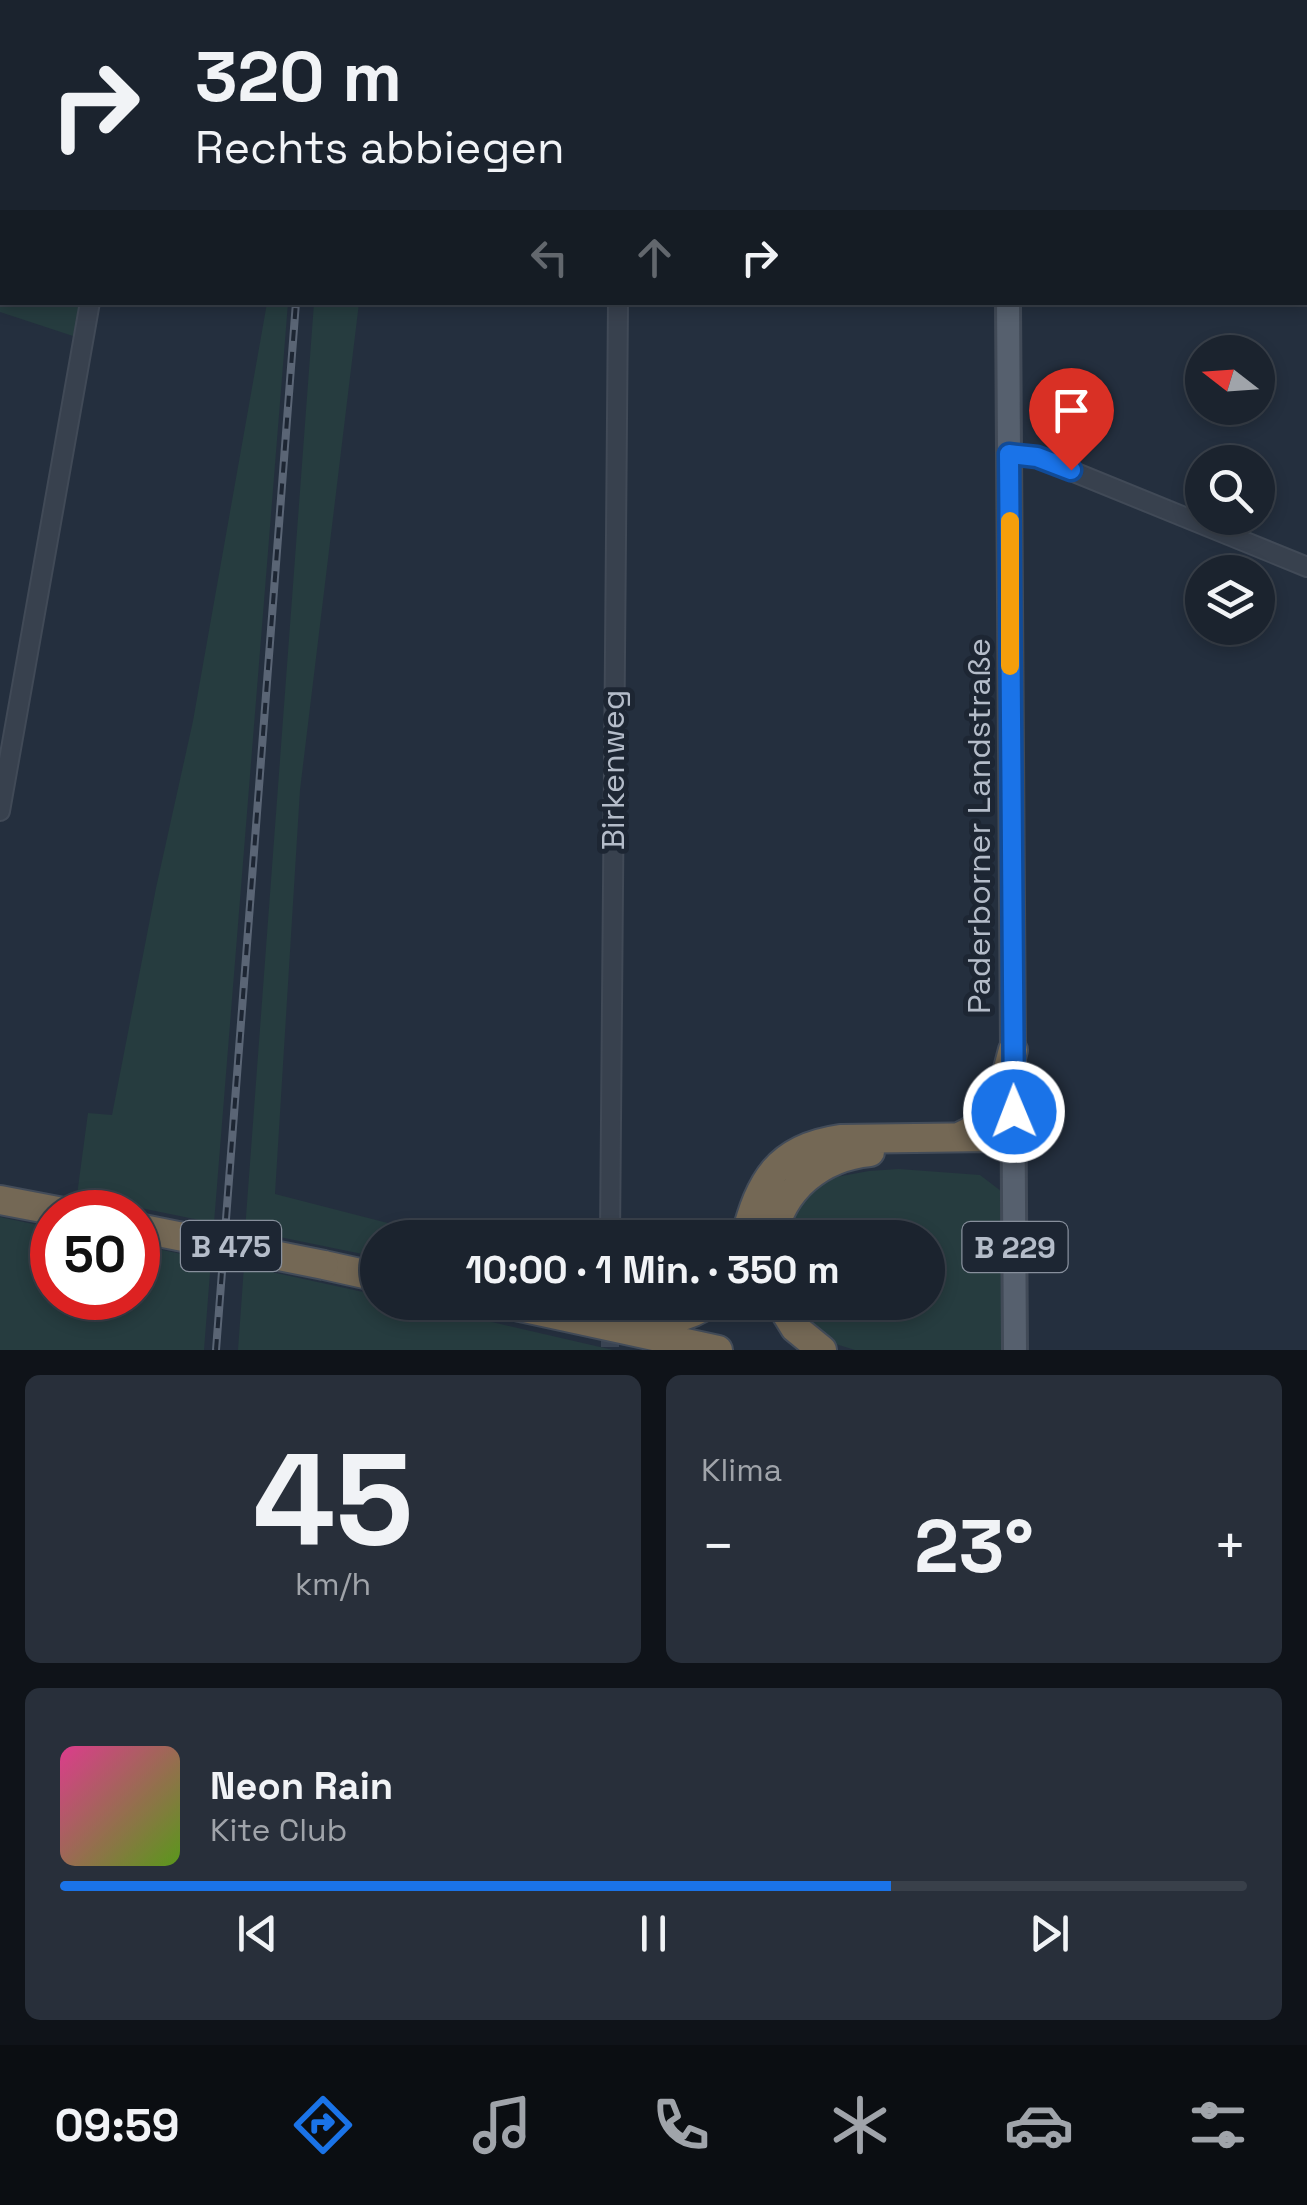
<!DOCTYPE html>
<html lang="de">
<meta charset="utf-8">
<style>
:root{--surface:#1b232e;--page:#282f3a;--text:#f1f3f6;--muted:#a0a4aa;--line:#39404a;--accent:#1a73e8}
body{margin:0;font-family:"Space Grotesk",sans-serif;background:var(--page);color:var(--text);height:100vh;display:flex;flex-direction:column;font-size:38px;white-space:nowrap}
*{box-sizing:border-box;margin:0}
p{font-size:32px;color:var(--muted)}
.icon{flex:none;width:55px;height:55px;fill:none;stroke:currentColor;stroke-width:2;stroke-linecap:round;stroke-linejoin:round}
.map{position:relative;height:1350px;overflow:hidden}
.panel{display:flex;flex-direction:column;gap:25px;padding:25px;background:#0f1319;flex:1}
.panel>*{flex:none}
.top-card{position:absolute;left:0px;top:0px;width:1308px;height:305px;box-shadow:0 5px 15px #0003,0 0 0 2px var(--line);background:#1b232e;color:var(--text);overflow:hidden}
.needle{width:65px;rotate:287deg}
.tools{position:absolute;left:1185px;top:335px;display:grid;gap:20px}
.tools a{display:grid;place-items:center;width:90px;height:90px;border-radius:50%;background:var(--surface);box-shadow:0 5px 15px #0003,0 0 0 2px var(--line);font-size:50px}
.speed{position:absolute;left:30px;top:1190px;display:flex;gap:20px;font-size:50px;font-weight:700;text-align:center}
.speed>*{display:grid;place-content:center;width:130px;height:130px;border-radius:50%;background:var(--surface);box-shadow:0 5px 15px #0003,0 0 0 2px var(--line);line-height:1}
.speed .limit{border:15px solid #d22;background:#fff;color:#111}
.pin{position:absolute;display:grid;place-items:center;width:85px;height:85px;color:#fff;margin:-102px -42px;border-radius:50% 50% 50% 0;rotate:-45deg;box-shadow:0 0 10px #0007}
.pin .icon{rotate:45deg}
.me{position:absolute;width:110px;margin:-55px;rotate:359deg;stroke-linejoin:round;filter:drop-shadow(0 0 8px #0008)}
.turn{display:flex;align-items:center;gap:35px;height:210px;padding:0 30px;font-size:45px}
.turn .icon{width:130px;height:130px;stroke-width:2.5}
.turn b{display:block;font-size:70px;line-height:85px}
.lanes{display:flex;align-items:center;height:95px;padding:0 30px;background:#0003;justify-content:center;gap:50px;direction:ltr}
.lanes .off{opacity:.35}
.big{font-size:75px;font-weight:800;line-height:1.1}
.panel .card{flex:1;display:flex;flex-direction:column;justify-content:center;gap:15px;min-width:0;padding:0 35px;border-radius:15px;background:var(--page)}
.panel .dial{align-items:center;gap:0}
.dial b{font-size:130px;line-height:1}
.song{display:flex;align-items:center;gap:30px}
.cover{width:120px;height:120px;border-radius:15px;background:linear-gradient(135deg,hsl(330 70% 55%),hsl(90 70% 35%))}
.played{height:10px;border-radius:5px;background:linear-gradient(90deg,var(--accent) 70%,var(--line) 70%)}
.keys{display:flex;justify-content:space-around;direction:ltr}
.heat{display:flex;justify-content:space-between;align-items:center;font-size:55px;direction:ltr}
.panel .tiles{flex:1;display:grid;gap:25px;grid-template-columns:1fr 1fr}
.card:last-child{grid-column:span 2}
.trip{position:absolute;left:360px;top:1220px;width:585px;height:100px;border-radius:50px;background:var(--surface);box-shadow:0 5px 15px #0003,0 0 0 2px var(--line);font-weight:800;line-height:100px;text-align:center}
.menu{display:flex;height:160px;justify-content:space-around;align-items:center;background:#0b0e12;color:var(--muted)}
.menu .icon{width:70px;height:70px}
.menu .selected{color:var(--accent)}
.menu b{font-size:45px;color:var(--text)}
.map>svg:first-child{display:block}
.green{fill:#263c3f}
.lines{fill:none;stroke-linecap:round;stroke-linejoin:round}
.minor-tunnel{stroke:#3a4453;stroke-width:18;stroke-dasharray:18 9;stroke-linecap:butt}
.minor-casing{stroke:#414a57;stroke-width:22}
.major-casing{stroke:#414a57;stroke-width:28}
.highway-casing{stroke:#434c59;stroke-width:32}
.minor{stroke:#38414e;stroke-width:18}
.major{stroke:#56606e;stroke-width:22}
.highway{stroke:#746855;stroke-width:28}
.rail-casing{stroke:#5a6575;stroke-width:8}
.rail{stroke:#1d2633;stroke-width:4;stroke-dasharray:11;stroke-linecap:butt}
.highway-bridge-casing{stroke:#434c59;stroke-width:32;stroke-linecap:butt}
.highway-bridge{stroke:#746855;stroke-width:28}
.route-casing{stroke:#114b97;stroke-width:25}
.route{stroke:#1a73e8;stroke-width:18}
.slow{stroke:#f59e0b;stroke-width:18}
.labels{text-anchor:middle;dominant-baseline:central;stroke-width:10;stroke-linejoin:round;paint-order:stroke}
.shield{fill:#1d2633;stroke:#878f9c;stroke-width:2.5}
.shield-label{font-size:30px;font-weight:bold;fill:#b4bcc9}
.street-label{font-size:32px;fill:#b4bcc9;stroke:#1d2633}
</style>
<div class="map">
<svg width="1307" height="1350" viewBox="0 0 1307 1350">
<rect width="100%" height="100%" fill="#242f3e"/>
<path class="green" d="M 0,0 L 134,0 L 133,2 L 2,2 L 2,302 L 81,303 L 73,336 L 0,312 Z
M 267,303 L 288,303 L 214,1223 L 77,1195 L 88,1113 L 112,1115 L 156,888 L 193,721 Z
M 314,303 L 359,303 L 300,790 L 275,1194 L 442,1237 L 378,1238 L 377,1257 L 245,1230 Z
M 899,1169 L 980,1175 L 1001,1191 L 1002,1350 L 855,1350 L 826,1341 L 804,1322 L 791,1303 L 928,1302 L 928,1238 L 782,1238 L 795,1203 L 820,1180 L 869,1171 Z
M 0,1217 L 52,1228 L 52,1298 L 138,1298 L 138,1245 L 211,1260 L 204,1350 L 0,1350 Z
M 244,1266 L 377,1295 L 378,1302 L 410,1303 L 613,1350 L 238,1350 Z"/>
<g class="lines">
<path class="minor-tunnel" d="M 610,1302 L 610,1350"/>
<g class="minor-casing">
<path id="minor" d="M 141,2 L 142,0
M 621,2 L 621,0
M 1009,454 L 1037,457 L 1307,567
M 0,811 L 90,302
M 610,1238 L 618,302"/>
</g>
<g class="major-casing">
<path id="major" d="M 1007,0 L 1007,2
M 1008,302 L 1015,1350"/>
</g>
<g class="highway-casing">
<path id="highway" d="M 959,1137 C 997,1121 1003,1087 1013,1050
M 0,1200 L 63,1212
M 745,1238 C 760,1181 777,1148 840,1139 L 990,1137 L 1014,1144
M 772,1238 C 782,1189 820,1157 870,1152
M 324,1265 L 378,1277
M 497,1302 L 718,1350
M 779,1302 L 795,1328 L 822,1350
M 637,1318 C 665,1321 687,1319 711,1302"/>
</g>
<use href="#minor" class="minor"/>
<use href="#major" class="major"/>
<use href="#highway" class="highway"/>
<g class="rail-casing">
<path id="rail" d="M 319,2 L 319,0
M 216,1350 L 296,302"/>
</g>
<use href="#rail" class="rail"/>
<g class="highway-bridge-casing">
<path id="highway-bridge" d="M 138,1228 L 324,1265"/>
</g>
<use href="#highway-bridge" class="highway-bridge"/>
</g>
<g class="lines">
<g class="route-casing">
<path id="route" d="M 1014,1112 L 1009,454 L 1037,457 L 1071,470"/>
</g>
<use href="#route" class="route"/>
<path class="slow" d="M 1010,521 L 1010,666"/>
</g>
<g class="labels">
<g class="shield">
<rect x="181" y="1221" width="100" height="50" rx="8"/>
<rect x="962.5" y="1222" width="105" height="50" rx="8"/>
</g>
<g class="shield-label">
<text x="231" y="1246">B 475</text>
<text x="1015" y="1247">B 229</text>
</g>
<g class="street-label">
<text transform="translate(613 770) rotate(-90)">Birkenweg</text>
<text transform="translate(979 826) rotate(-90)">Paderborner Landstraße</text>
</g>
</g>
</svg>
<div class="tools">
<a><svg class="needle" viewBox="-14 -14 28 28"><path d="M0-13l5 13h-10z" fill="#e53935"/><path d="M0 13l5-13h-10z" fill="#a0a4aa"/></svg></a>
<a><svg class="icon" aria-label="search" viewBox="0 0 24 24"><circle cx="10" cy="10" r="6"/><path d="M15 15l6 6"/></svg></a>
<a><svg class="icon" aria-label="layers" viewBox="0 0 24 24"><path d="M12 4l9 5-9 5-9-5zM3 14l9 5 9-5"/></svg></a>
</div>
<div class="speed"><div class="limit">50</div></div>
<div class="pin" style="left:1071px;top:470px;background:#d93025"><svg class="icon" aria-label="arrive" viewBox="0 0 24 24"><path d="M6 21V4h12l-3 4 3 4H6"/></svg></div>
<svg class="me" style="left:1014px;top:1112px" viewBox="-20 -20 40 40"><circle r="17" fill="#1a73e8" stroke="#fff" stroke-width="3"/><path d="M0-11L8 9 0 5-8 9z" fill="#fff"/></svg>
<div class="trip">10:00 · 1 Min. · 350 m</div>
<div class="top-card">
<div class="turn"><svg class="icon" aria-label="right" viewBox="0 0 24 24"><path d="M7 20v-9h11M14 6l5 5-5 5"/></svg><div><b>320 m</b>Rechts abbiegen</div></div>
<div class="lanes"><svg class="icon off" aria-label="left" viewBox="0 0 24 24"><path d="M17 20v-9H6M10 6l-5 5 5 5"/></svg><svg class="icon off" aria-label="ahead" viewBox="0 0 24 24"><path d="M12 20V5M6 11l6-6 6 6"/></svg><svg class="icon" aria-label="right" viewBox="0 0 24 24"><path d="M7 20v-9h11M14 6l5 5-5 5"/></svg></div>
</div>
</div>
<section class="panel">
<div class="tiles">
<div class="card dial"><b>45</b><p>km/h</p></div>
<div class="card"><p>Klima</p>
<div class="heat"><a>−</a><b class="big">23°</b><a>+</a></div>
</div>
<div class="card">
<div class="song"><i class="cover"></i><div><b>Neon Rain</b><p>Kite Club</p></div></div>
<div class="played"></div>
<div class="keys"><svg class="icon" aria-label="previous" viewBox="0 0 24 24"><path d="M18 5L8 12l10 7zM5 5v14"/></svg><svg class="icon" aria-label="pause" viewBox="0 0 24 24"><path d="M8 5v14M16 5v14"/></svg><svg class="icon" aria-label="next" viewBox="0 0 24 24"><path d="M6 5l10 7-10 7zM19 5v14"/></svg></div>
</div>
</div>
</section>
<nav class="menu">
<b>09:59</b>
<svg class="icon selected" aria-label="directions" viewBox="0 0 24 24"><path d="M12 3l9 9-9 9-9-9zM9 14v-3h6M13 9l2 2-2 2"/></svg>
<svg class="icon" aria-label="music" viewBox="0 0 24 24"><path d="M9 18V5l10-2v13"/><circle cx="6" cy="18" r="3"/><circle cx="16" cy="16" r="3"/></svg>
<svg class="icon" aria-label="phone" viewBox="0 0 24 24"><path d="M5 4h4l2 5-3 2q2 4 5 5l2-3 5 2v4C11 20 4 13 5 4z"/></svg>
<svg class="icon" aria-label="climate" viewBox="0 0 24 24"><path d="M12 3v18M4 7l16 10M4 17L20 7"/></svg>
<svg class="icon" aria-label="car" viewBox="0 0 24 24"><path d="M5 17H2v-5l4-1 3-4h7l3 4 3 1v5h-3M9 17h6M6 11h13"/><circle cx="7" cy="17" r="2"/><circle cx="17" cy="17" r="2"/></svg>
<svg class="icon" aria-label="filters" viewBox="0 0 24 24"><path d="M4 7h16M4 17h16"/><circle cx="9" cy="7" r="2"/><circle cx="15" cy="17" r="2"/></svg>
</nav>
